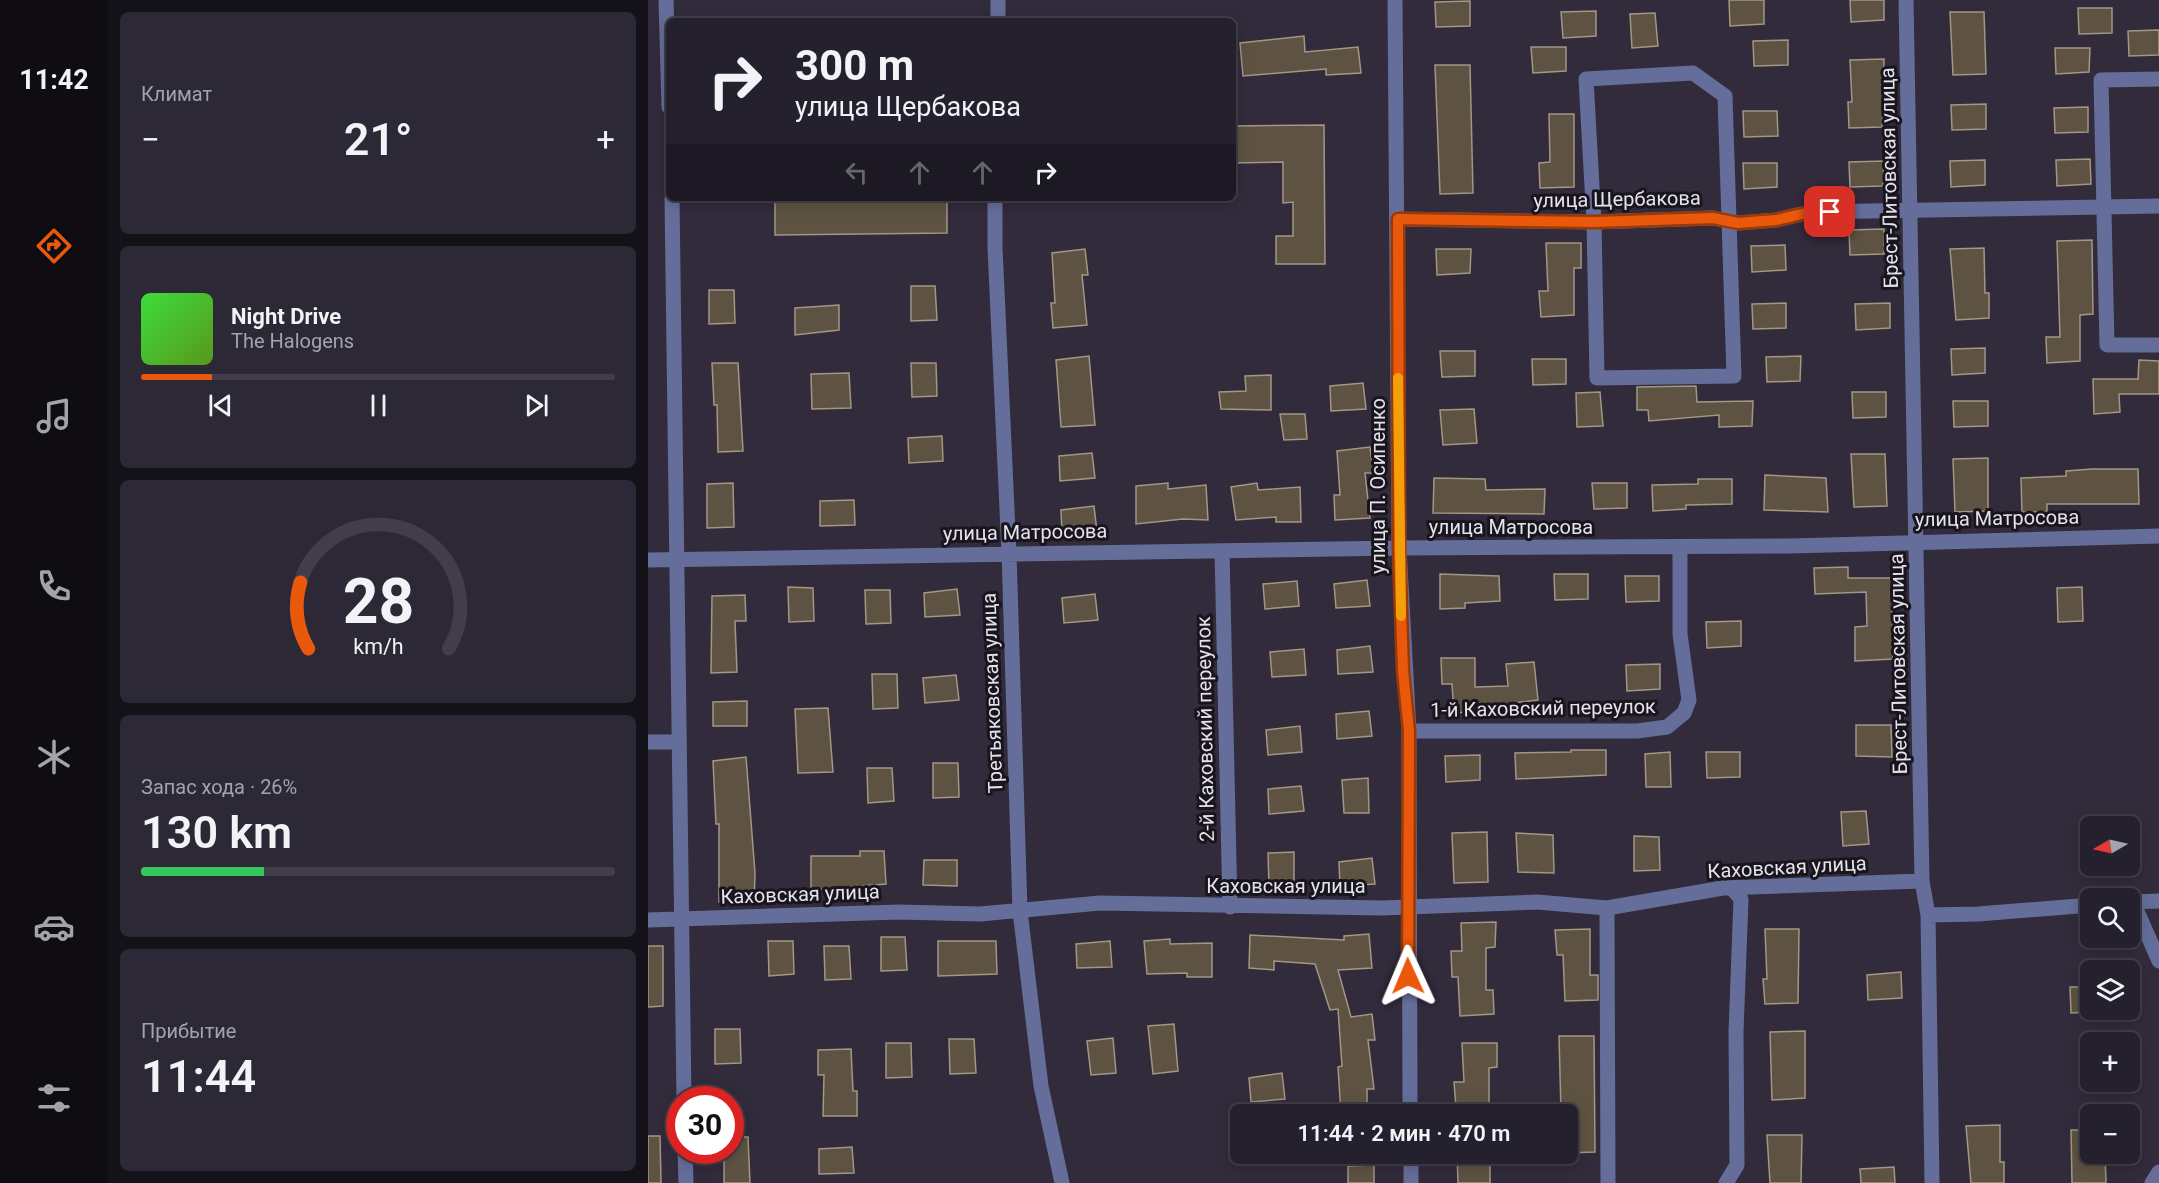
<!DOCTYPE html>
<html lang="ru">
<meta charset="utf-8">
<style>
:root{--surface:#25202d;--page:#2d2835;--text:#f1f3f6;--muted:#a3a3aa;--line:#423e49;--accent:#ea580c}
body{margin:0;font-family:Roboto,sans-serif;background:var(--page);color:var(--text);height:100vh;display:flex;flex-direction:column;font-size:22px;white-space:nowrap}
*{box-sizing:border-box;margin:0}
p{font-size:20px;color:var(--muted)}
.icon{flex:none;width:33px;height:33px;fill:none;stroke:currentColor;stroke-width:2;stroke-linecap:round;stroke-linejoin:round}
.map{position:relative;flex:1;overflow:hidden}
.details{display:flex;flex-direction:column;gap:12px;padding:12px;background:#141219;width:540px}
.details>*{flex:none}
.hud{position:absolute;left:18px;top:18px;width:570px;height:183px;border-radius:9px;box-shadow:0 3px 15px #0003,0 0 0 2px var(--line);background:#25202d;color:var(--text);overflow:hidden}
.needle{width:39px;rotate:261deg}
.tools{position:absolute;left:1432px;top:816px;display:grid;gap:12px}
.tools a{display:grid;place-items:center;width:60px;height:60px;border-radius:9px;background:var(--surface);box-shadow:0 3px 15px #0003,0 0 0 2px var(--line);font-size:30px}
.speed{position:absolute;left:18px;top:1086px;display:flex;gap:12px;font-size:30px;font-weight:700;text-align:center}
.speed>*{display:grid;place-content:center;width:78px;height:78px;border-radius:50%;background:var(--surface);box-shadow:0 3px 15px #0003,0 0 0 2px var(--line);line-height:1}
.speed .limit{border:9px solid #d22;background:#fff;color:#111}
.pin{position:absolute;display:grid;place-items:center;width:51px;height:51px;color:#fff;margin:-26px;border-radius:12px;box-shadow:0 3px 9px #0006}
.me{position:absolute;width:66px;margin:-33px;rotate:359deg;stroke-linejoin:round;filter:drop-shadow(0 0 4px #0008)}
.turn{display:flex;align-items:center;gap:21px;height:126px;padding:0 30px;font-size:27px}
.turn .icon{width:78px;height:78px;stroke-width:2.5}
.turn b{display:block;font-size:42px;line-height:51px}
.lanes{display:flex;align-items:center;height:57px;padding:0 30px;background:#0003;justify-content:center;gap:30px;direction:ltr}
.lanes .off{opacity:.35}
.big{font-size:45px;font-weight:600;line-height:1.1}
.details .card{flex:1;display:flex;flex-direction:column;justify-content:center;gap:9px;min-width:0;padding:0 21px;border-radius:9px;background:var(--page)}
.details .dial{align-items:center;gap:0}
.dial svg{height:156px;overflow:visible;fill:none;stroke:var(--line);stroke-width:7;stroke-linecap:round;text-anchor:middle}
.dial text{fill:var(--text);stroke:none}
.song{display:flex;align-items:center;gap:18px}
.cover{width:72px;height:72px;border-radius:9px;background:linear-gradient(135deg,hsl(120 70% 55%),hsl(90 70% 35%))}
.played{height:6px;border-radius:3px;background:linear-gradient(90deg,var(--accent) 15%,var(--line) 15%)}
.keys{display:flex;justify-content:space-around;direction:ltr}
.heat{display:flex;justify-content:space-between;align-items:center;font-size:33px;direction:ltr}
.charge{height:9px;border-radius:4px;background:linear-gradient(90deg,#34c759 26%,var(--line) 0)}
.trip{position:absolute;left:582px;top:1104px;width:348px;height:60px;border-radius:9px;background:var(--surface);box-shadow:0 3px 15px #0003,0 0 0 2px var(--line);font-weight:600;line-height:60px;text-align:center}
main{display:flex;flex:1;min-height:0}
.dock{display:flex;flex-direction:column;width:108px;justify-content:space-around;align-items:center;background:#0f0d12;color:var(--muted)}
.dock .icon{width:42px;height:42px}
.dock .on{color:var(--accent)}
.dock b{font-size:27px;color:var(--text)}
.map>svg:first-child{display:block}
.building{fill:#5e5342;stroke:#a39684;stroke-width:1.5}
.lines{fill:none;stroke-linecap:round;stroke-linejoin:round}
.minor{stroke:#656e9a;stroke-width:15}
.route-casing{stroke:#983908;stroke-width:15}
.route{stroke:#ea580c;stroke-width:10}
.slow{stroke:#f59e0b;stroke-width:10}
.labels{text-anchor:middle;dominant-baseline:central;stroke-width:6;stroke-linejoin:round;paint-order:stroke}
.street-label{font-size:20px;fill:#e5e2ed;stroke:#18151d}
</style>
<main>
<nav class="dock">
<b>11:42</b>
<svg class="icon on" aria-label="directions" viewBox="0 0 24 24"><path d="M12 3l9 9-9 9-9-9zM9 14v-3h6M13 9l2 2-2 2"/></svg>
<svg class="icon" aria-label="music" viewBox="0 0 24 24"><path d="M9 18V5l10-2v13"/><circle cx="6" cy="18" r="3"/><circle cx="16" cy="16" r="3"/></svg>
<svg class="icon" aria-label="phone" viewBox="0 0 24 24"><path d="M5 4h4l2 5-3 2q2 4 5 5l2-3 5 2v4C11 20 4 13 5 4z"/></svg>
<svg class="icon" aria-label="climate" viewBox="0 0 24 24"><path d="M12 3v18M4 7l16 10M4 17L20 7"/></svg>
<svg class="icon" aria-label="car" viewBox="0 0 24 24"><path d="M5 17H2v-5l4-1 3-4h7l3 4 3 1v5h-3M9 17h6M6 11h13"/><circle cx="7" cy="17" r="2"/><circle cx="17" cy="17" r="2"/></svg>
<svg class="icon" aria-label="filters" viewBox="0 0 24 24"><path d="M4 7h16M4 17h16"/><circle cx="9" cy="7" r="2"/><circle cx="15" cy="17" r="2"/></svg>
</nav>
<section class="details">
<div class="card"><p>Климат</p>
<div class="heat"><a>−</a><b class="big">21°</b><a>+</a></div>
</div>
<div class="card">
<div class="song"><i class="cover"></i><div><b>Night Drive</b><p>The Halogens</p></div></div>
<div class="played"></div>
<div class="keys"><svg class="icon" aria-label="previous" viewBox="0 0 24 24"><path d="M18 5L8 12l10 7zM5 5v14"/></svg><svg class="icon" aria-label="pause" viewBox="0 0 24 24"><path d="M8 5v14M16 5v14"/></svg><svg class="icon" aria-label="next" viewBox="0 0 24 24"><path d="M6 5l10 7-10 7zM19 5v14"/></svg></div>
</div>
<div class="card dial"><svg viewBox="0 0 100 80">
<path d="M14 69A42 42 0 1 1 86 69"/>
<path d="M14 69A42 42 0 0 1 10 35" stroke="#ea580c"/>
<text x="50" y="56" font-size="32" font-weight="700">28</text>
<text x="50" y="72" font-size="11">km/h</text>
</svg></div>
<div class="card"><p>Запас хода · 26%</p><b class="big">130 km</b><div class="charge"></div></div>
<div class="card"><p>Прибытие</p><b class="big">11:44</b></div>
</section>
<div class="map">
<svg width="1511" height="1183" viewBox="0 0 1511 1183">
<rect width="100%" height="100%" fill="#312b3c"/>
<path class="building" d="M 1081,0 L 1116,0 L 1116,24 L 1082,26 Z
M 1202,0 L 1236,0 L 1236,20 L 1203,22 Z
M 822,1 L 822,26 L 788,27 L 787,2 Z
M 1430,8 L 1464,8 L 1464,33 L 1431,34 Z
M 948,11 L 948,36 L 915,38 L 913,12 Z
M 1302,12 L 1336,12 L 1338,74 L 1305,75 Z
M 1007,13 L 1010,46 L 984,48 L 982,14 Z
M 1511,30 L 1511,55 L 1481,56 L 1480,31 Z
M 656,36 L 657,52 L 710,47 L 713,73 L 678,75 L 678,69 L 595,76 L 592,43 Z
M 1140,40 L 1140,65 L 1106,66 L 1105,41 Z
M 883,47 L 918,47 L 918,71 L 885,73 Z
M 1407,48 L 1442,48 L 1441,72 L 1408,74 Z
M 1236,59 L 1234,127 L 1201,128 L 1200,102 L 1204,102 L 1202,60 Z
M 787,65 L 822,65 L 825,193 L 792,194 Z
M 1338,104 L 1338,129 L 1304,130 L 1303,105 Z
M 1440,107 L 1440,132 L 1407,133 L 1406,108 Z
M 1095,111 L 1129,111 L 1130,136 L 1096,137 Z
M 901,114 L 926,114 L 926,187 L 892,188 L 891,163 L 902,162 Z
M 676,125 L 677,264 L 628,264 L 628,236 L 645,236 L 645,202 L 635,203 L 635,162 L 585,163 L 585,126 Z
M 1442,159 L 1443,184 L 1409,186 L 1408,160 Z
M 1337,160 L 1337,185 L 1303,187 L 1302,161 Z
M 1236,161 L 1235,186 L 1202,187 L 1201,162 Z
M 1095,163 L 1129,163 L 1129,187 L 1096,189 Z
M 299,200 L 299,233 L 127,235 L 127,202 Z
M 1236,229 L 1236,254 L 1202,255 L 1201,230 Z
M 1444,240 L 1445,314 L 1432,315 L 1432,361 L 1399,363 L 1398,337 L 1412,337 L 1409,241 Z
M 898,243 L 933,243 L 933,268 L 926,268 L 926,315 L 893,317 L 891,291 L 900,291 Z
M 1137,245 L 1138,270 L 1104,272 L 1103,246 Z
M 1336,248 L 1337,293 L 1341,293 L 1341,318 L 1308,320 L 1302,249 Z
M 437,249 L 440,275 L 434,275 L 439,325 L 405,328 L 403,303 L 407,303 L 404,253 Z
M 788,249 L 823,249 L 822,273 L 789,275 Z
M 263,286 L 287,286 L 289,320 L 263,321 Z
M 61,290 L 86,290 L 87,323 L 61,324 Z
M 1138,303 L 1138,328 L 1105,329 L 1104,304 Z
M 1242,303 L 1242,328 L 1208,330 L 1207,304 Z
M 191,305 L 191,330 L 147,335 L 147,308 Z
M 1337,348 L 1337,373 L 1304,375 L 1303,349 Z
M 792,351 L 827,351 L 827,376 L 794,377 Z
M 441,356 L 447,425 L 413,427 L 408,360 Z
M 1153,356 L 1152,381 L 1119,382 L 1118,357 Z
M 884,359 L 918,359 L 918,384 L 885,385 Z
M 1491,360 L 1511,361 L 1511,394 L 1471,394 L 1472,412 L 1446,414 L 1445,379 L 1490,379 Z
M 64,363 L 90,363 L 95,451 L 70,452 L 69,405 L 66,405 Z
M 263,363 L 288,363 L 289,396 L 264,397 Z
M 201,373 L 203,408 L 164,409 L 163,374 Z
M 623,375 L 623,410 L 573,409 L 571,392 L 598,391 L 597,376 Z
M 715,383 L 718,409 L 683,411 L 682,386 Z
M 1048,386 L 1049,402 L 1105,401 L 1104,426 L 1071,427 L 1071,415 L 1001,421 L 1000,410 L 989,410 L 989,387 Z
M 952,392 L 955,426 L 929,427 L 928,393 Z
M 1204,392 L 1238,392 L 1238,417 L 1205,418 Z
M 1305,401 L 1340,401 L 1340,426 L 1306,427 Z
M 826,409 L 829,443 L 795,445 L 792,410 Z
M 632,414 L 657,414 L 659,439 L 636,440 Z
M 294,436 L 295,461 L 261,463 L 260,438 Z
M 722,447 L 725,473 L 717,473 L 722,518 L 687,520 L 686,495 L 692,495 L 689,451 Z
M 444,453 L 447,478 L 412,481 L 411,456 Z
M 1203,454 L 1237,454 L 1239,506 L 1206,507 Z
M 1340,458 L 1340,511 L 1307,512 L 1305,459 Z
M 1444,469 L 1490,469 L 1491,504 L 1399,504 L 1399,512 L 1374,512 L 1373,478 L 1418,476 L 1418,471 Z
M 1117,475 L 1178,478 L 1180,512 L 1116,510 Z
M 786,478 L 837,479 L 838,490 L 897,489 L 896,514 L 785,513 Z
M 1050,479 L 1084,479 L 1084,504 L 1038,505 L 1038,509 L 1005,511 L 1004,485 L 1050,484 Z
M 85,483 L 86,527 L 59,528 L 59,484 Z
M 520,483 L 520,489 L 558,485 L 560,520 L 535,519 L 488,524 L 488,486 Z
M 609,483 L 610,490 L 652,487 L 653,522 L 628,522 L 628,517 L 588,520 L 583,487 Z
M 944,483 L 979,483 L 979,508 L 946,509 Z
M 206,500 L 207,525 L 172,526 L 172,501 Z
M 446,506 L 449,532 L 414,535 L 413,510 Z
M 1200,567 L 1200,578 L 1252,578 L 1252,603 L 1244,603 L 1245,659 L 1207,661 L 1207,627 L 1219,626 L 1218,592 L 1167,594 L 1166,568 Z
M 792,574 L 851,576 L 852,601 L 817,603 L 817,608 L 792,609 Z
M 906,574 L 940,574 L 940,599 L 907,600 Z
M 977,576 L 1011,576 L 1011,601 L 978,602 Z
M 719,580 L 722,606 L 688,608 L 686,584 Z
M 649,581 L 651,606 L 617,609 L 615,584 Z
M 140,587 L 165,588 L 166,621 L 141,622 Z
M 1434,587 L 1435,621 L 1410,622 L 1409,588 Z
M 309,589 L 312,615 L 277,617 L 276,593 Z
M 217,590 L 242,590 L 243,623 L 218,624 Z
M 447,594 L 450,620 L 416,623 L 414,598 Z
M 97,595 L 98,621 L 87,621 L 89,672 L 63,673 L 64,596 Z
M 1093,621 L 1093,646 L 1059,648 L 1058,622 Z
M 722,646 L 725,672 L 690,674 L 689,650 Z
M 656,649 L 658,675 L 624,677 L 622,652 Z
M 793,658 L 827,658 L 827,687 L 860,686 L 858,664 L 886,662 L 890,700 L 839,706 L 839,711 L 806,713 L 804,684 L 794,684 Z
M 1012,664 L 1012,689 L 979,691 L 978,665 Z
M 224,674 L 249,674 L 250,708 L 225,709 Z
M 308,675 L 311,700 L 277,703 L 275,678 Z
M 99,701 L 99,726 L 65,726 L 65,702 Z
M 180,708 L 185,772 L 150,773 L 147,709 Z
M 721,711 L 724,736 L 689,739 L 688,714 Z
M 1208,725 L 1243,725 L 1244,757 L 1208,756 Z
M 652,726 L 654,752 L 620,755 L 618,730 Z
M 923,750 L 958,750 L 958,775 L 868,779 L 867,753 L 923,752 Z
M 1022,752 L 1023,787 L 998,787 L 997,754 Z
M 1058,752 L 1092,752 L 1092,777 L 1059,778 Z
M 832,755 L 832,780 L 798,782 L 797,756 Z
M 98,757 L 107,873 L 106,904 L 71,902 L 71,824 L 68,824 L 65,761 Z
M 285,763 L 310,763 L 311,797 L 285,798 Z
M 219,768 L 244,768 L 246,801 L 220,803 Z
M 720,778 L 721,813 L 696,813 L 694,780 Z
M 653,786 L 656,811 L 621,814 L 620,789 Z
M 1218,811 L 1221,844 L 1195,846 L 1193,812 Z
M 839,832 L 840,882 L 806,883 L 804,833 Z
M 868,833 L 905,835 L 906,873 L 870,872 Z
M 986,836 L 1011,837 L 1012,870 L 986,871 Z
M 212,851 L 236,851 L 238,884 L 163,890 L 163,856 L 212,856 Z
M 646,852 L 646,886 L 621,886 L 620,853 Z
M 724,858 L 727,884 L 692,886 L 691,862 Z
M 276,860 L 309,860 L 309,886 L 275,885 Z
M 848,922 L 847,947 L 838,948 L 838,990 L 845,990 L 846,1014 L 812,1016 L 810,977 L 804,977 L 803,951 L 814,951 L 813,923 Z
M 942,929 L 942,975 L 950,975 L 950,1000 L 917,1001 L 915,955 L 909,955 L 907,930 Z
M 1117,929 L 1151,929 L 1150,1003 L 1117,1004 L 1115,979 L 1119,979 Z
M 721,934 L 724,968 L 690,970 L 703,1017 L 724,1014 L 727,1040 L 720,1040 L 726,1089 L 719,1089 L 719,1114 L 693,1114 L 690,1067 L 694,1066 L 690,1009 L 682,1010 L 667,964 L 626,961 L 626,970 L 601,968 L 602,935 L 696,940 L 696,936 Z
M 233,937 L 257,937 L 259,970 L 233,971 Z
M 522,939 L 522,944 L 564,943 L 564,977 L 539,977 L 539,973 L 499,974 L 496,941 Z
M 120,941 L 145,941 L 146,974 L 121,976 Z
M 290,941 L 348,941 L 349,974 L 290,976 Z
M 462,941 L 464,967 L 429,968 L 428,944 Z
M 0,946 L 15,946 L 15,1006 L 0,1007 Z
M 176,946 L 201,946 L 203,979 L 177,980 Z
M 1253,972 L 1254,998 L 1220,1000 L 1219,975 Z
M 1422,987 L 1443,987 L 1443,1012 L 1423,1013 Z
M 526,1024 L 530,1071 L 505,1074 L 500,1026 Z
M 67,1029 L 92,1029 L 93,1063 L 67,1064 Z
M 1157,1031 L 1157,1098 L 1124,1100 L 1122,1032 Z
M 911,1036 L 946,1036 L 947,1152 L 920,1153 L 920,1112 L 913,1112 Z
M 465,1038 L 468,1073 L 443,1075 L 439,1041 Z
M 301,1039 L 326,1039 L 328,1073 L 302,1074 Z
M 238,1043 L 263,1043 L 264,1077 L 238,1078 Z
M 814,1043 L 849,1043 L 849,1067 L 841,1068 L 841,1106 L 808,1108 L 806,1082 L 816,1082 Z
M 203,1049 L 205,1091 L 209,1091 L 209,1116 L 175,1116 L 176,1075 L 170,1075 L 170,1050 Z
M 634,1073 L 637,1099 L 603,1102 L 601,1078 Z
M 1352,1125 L 1352,1162 L 1356,1162 L 1356,1183 L 1323,1183 L 1318,1126 Z
M 1423,1130 L 1443,1130 L 1443,1154 L 1457,1154 L 1458,1183 L 1424,1183 Z
M 1119,1135 L 1154,1135 L 1153,1183 L 1122,1183 Z
M 0,1136 L 12,1136 L 13,1183 L 0,1183 Z
M 82,1137 L 100,1137 L 102,1183 L 76,1183 L 76,1150 L 82,1150 Z
M 204,1147 L 206,1173 L 171,1174 L 171,1149 Z
M 809,1154 L 842,1154 L 842,1183 L 810,1183 Z
M 726,1165 L 726,1183 L 700,1183 L 700,1166 Z
M 1246,1167 L 1247,1183 L 1213,1183 L 1212,1169 Z"/>
<g class="lines">
<path class="minor" d="M 18,0 L 21,107
M 747,0 L 751,548 L 761,731 L 762,1114
M 1258,0 L 1274,881 L 1280,915 L 1284,1183
M 350,21 L 350,0
M 1045,73 L 1077,96 L 1086,376 L 949,378 L 946,222 L 938,79 Z
M 1511,79 L 1453,80 L 1459,345 L 1511,345
M 24,198 L 36,1100
M 347,198 L 347,247 L 361,553 L 372,911 L 393,1086 L 414,1183
M 750,219 L 946,222 L 1065,218 L 1090,223 L 1128,220 L 1162,212 L 1511,206
M 574,551 L 582,907
M 0,560 L 751,548 L 1142,546 L 1511,536
M 761,731 L 989,731 L 1019,727 L 1036,713 L 1041,700 L 1032,634 L 1032,547
M 0,742 L 30,742
M 1482,902 L 1511,901
M 1485,902 L 1511,961
M 959,908 L 960,1183
M 1280,915 L 1330,914 L 1443,905
M 0,920 L 251,912 L 332,914 L 452,903 L 734,908 L 889,902 L 959,908 L 1075,888 L 1274,881
M 37,1150 L 38,1183
M 763,1154 L 763,1183
M 1078,1183 L 1089,1165 L 1088,1032 L 1093,899 L 1084,888
M 1504,1183 L 1511,1172"/>
</g>
<g class="lines">
<g class="route-casing">
<path id="route" d="M 760,976 L 761,731 L 755,671 L 751,548 L 750,219 L 946,222 L 1065,218 L 1090,223 L 1128,220 L 1162,212 L 1182,212"/>
</g>
<use href="#route" class="route"/>
<path class="slow" d="M 750,378 L 753,616"/>
</g>
<g class="labels">
<g class="street-label">
<text transform="translate(1241 178) rotate(-91)">Брест-Литовская улица</text>
<text transform="translate(969 199) rotate(-1)">улица Щербакова</text>
<text transform="translate(730 486) rotate(-90)">улица П. Осипенко</text>
<text transform="translate(1349 518) rotate(-1)">улица Матросова</text>
<text x="863" y="527">улица Матросова</text>
<text transform="translate(377 532) rotate(-1)">улица Матросова</text>
<text transform="translate(1250 664) rotate(-91)">Брест-Литовская улица</text>
<text transform="translate(344 693) rotate(-92)">Третьяковская улица</text>
<text transform="translate(895 708) rotate(-1)">1-й Каховский переулок</text>
<text transform="translate(557 729) rotate(-91)">2-й Каховский переулок</text>
<text transform="translate(1139 867) rotate(-3)">Каховская улица</text>
<text x="638" y="886">Каховская улица</text>
<text transform="translate(152 894) rotate(-2)">Каховская улица</text>
</g>
</g>
</svg>
<div class="tools">
<a><svg class="needle" viewBox="-14 -14 28 28"><path d="M0-13l5 13h-10z" fill="#e53935"/><path d="M0 13l5-13h-10z" fill="#a3a3aa"/></svg></a>
<a><svg class="icon" aria-label="search" viewBox="0 0 24 24"><circle cx="10" cy="10" r="6"/><path d="M15 15l6 6"/></svg></a>
<a><svg class="icon" aria-label="layers" viewBox="0 0 24 24"><path d="M12 4l9 5-9 5-9-5zM3 14l9 5 9-5"/></svg></a>
<a>+</a>
<a>−</a>
</div>
<div class="speed"><div class="limit">30</div></div>
<div class="pin" style="left:1182px;top:212px;background:#d93025"><svg class="icon" aria-label="arrive" viewBox="0 0 24 24"><path d="M6 21V4h12l-3 4 3 4H6"/></svg></div>
<svg class="me" style="left:760px;top:976px" viewBox="-20 -20 40 40"><path d="M0-17L14 15 0 8-14 15z" fill="#ea580c" stroke="#fff" stroke-width="4"/></svg>
<div class="trip">11:44 · 2 мин · 470 m</div>
<div class="hud">
<div class="turn"><svg class="icon" aria-label="right" viewBox="0 0 24 24"><path d="M7 20v-9h11M14 6l5 5-5 5"/></svg><div><b>300 m</b>улица Щербакова</div></div>
<div class="lanes"><svg class="icon off" aria-label="left" viewBox="0 0 24 24"><path d="M17 20v-9H6M10 6l-5 5 5 5"/></svg><svg class="icon off" aria-label="ahead" viewBox="0 0 24 24"><path d="M12 20V5M6 11l6-6 6 6"/></svg><svg class="icon off" aria-label="ahead" viewBox="0 0 24 24"><path d="M12 20V5M6 11l6-6 6 6"/></svg><svg class="icon" aria-label="right" viewBox="0 0 24 24"><path d="M7 20v-9h11M14 6l5 5-5 5"/></svg></div>
</div>
</div>
</main>
